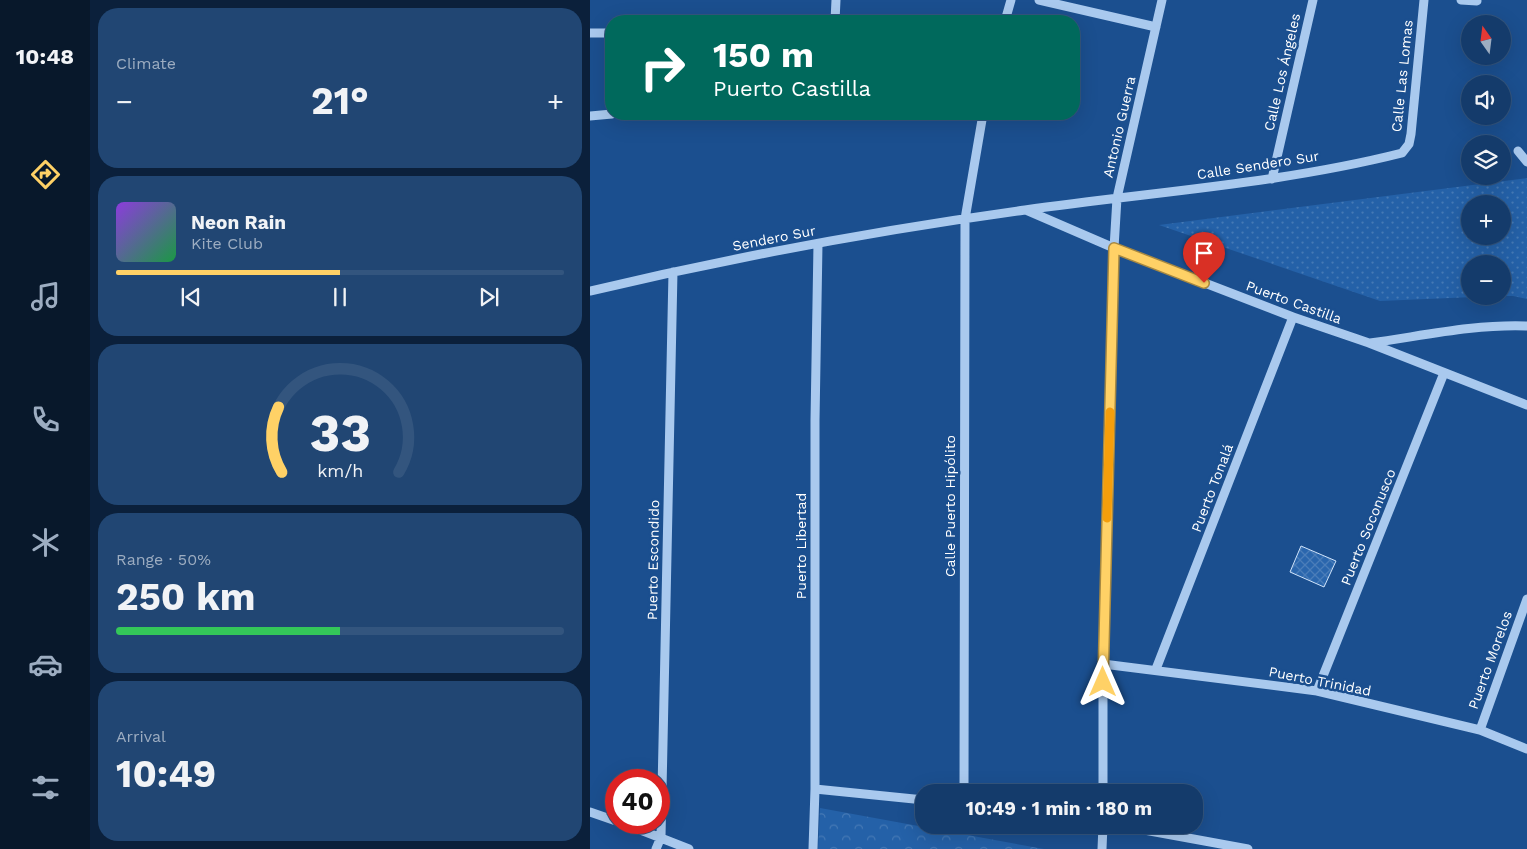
<!DOCTYPE html>
<meta charset="utf-8">
<style>
:root{--surface:#143b6b;--page:#214673;--text:#f1f3f6;--muted:#9dadc1;--line:#33557e;--accent:#ffd166}
body{margin:0;font-family:"Work Sans",sans-serif;background:var(--page);color:var(--text);height:100vh;display:flex;flex-direction:column;font-size:19px;white-space:nowrap}
*{box-sizing:border-box;margin:0}
p{font-size:16px;color:var(--muted)}
.icon{flex:none;width:28px;height:28px;fill:none;stroke:currentColor;stroke-width:2;stroke-linecap:round;stroke-linejoin:round}
.map{position:relative;flex:1;overflow:hidden}
.panel{display:flex;flex-direction:column;gap:8px;padding:8px;background:#0b203b;width:500px}
.panel>*{flex:none}
.banner{position:absolute;left:15px;top:15px;width:475px;height:105px;border-radius:20px;box-shadow:0 5px 20px #0002,0 0 0 1px var(--line);background:#00695c;color:#fff;overflow:hidden}
.needle{width:32px;rotate:346deg}
.fabs{position:absolute;left:871px;top:15px;display:grid;gap:10px}
.fabs a{display:grid;place-items:center;width:50px;height:50px;border-radius:50%;background:var(--surface);box-shadow:0 5px 20px #0002,0 0 0 1px var(--line);font-size:25px}
.speed{position:absolute;left:15px;top:769px;display:flex;gap:10px;font-size:25px;font-weight:700;text-align:center}
.speed>*{display:grid;place-content:center;width:65px;height:65px;border-radius:50%;background:var(--surface);box-shadow:0 5px 20px #0002,0 0 0 1px var(--line);line-height:1}
.speed .limit{border:8px solid #d22;background:#fff;color:#111}
.pin{position:absolute;display:grid;place-items:center;width:42px;height:42px;color:#fff;margin:-51px -21px;border-radius:50% 50% 50% 0;rotate:-45deg;box-shadow:0 0 5px #0007}
.pin .icon{rotate:45deg}
.me{position:absolute;width:55px;margin:-28px;rotate:0deg;stroke-linejoin:round;filter:drop-shadow(0 0 4px #0008)}
.turn{display:flex;align-items:center;gap:18px;height:105px;padding:0 25px;font-size:22px}
.turn .icon{width:65px;height:65px;stroke-width:2.5}
.turn b{display:block;font-size:35px;line-height:42px}
.big{font-size:38px;font-weight:700;line-height:1.1}
.panel .tile{flex:1;display:flex;flex-direction:column;justify-content:center;gap:8px;min-width:0;padding:0 18px;border-radius:20px;background:var(--page)}
.panel .dial{align-items:center;gap:0}
.dial svg{height:130px;overflow:visible;fill:none;stroke:var(--line);stroke-width:7;stroke-linecap:round;text-anchor:middle}
.dial text{fill:var(--text);stroke:none}
.song{display:flex;align-items:center;gap:15px}
.cover{width:60px;height:60px;border-radius:8px;background:linear-gradient(135deg,hsl(270 70% 55%),hsl(140 70% 35%))}
.played{height:5px;border-radius:2px;background:linear-gradient(90deg,var(--accent) 50%,var(--line) 50%)}
.keys{display:flex;justify-content:space-around;direction:ltr}
.heat{display:flex;justify-content:space-between;align-items:center;font-size:28px;direction:ltr}
.charge{height:8px;border-radius:4px;background:linear-gradient(90deg,#34c759 50%,var(--line) 0)}
.trip{position:absolute;left:325px;top:784px;width:288px;height:50px;border-radius:20px;background:var(--surface);box-shadow:0 5px 20px #0002,0 0 0 1px var(--line);font-weight:700;line-height:50px;text-align:center}
main{display:flex;flex:1;min-height:0}
.dock{display:flex;flex-direction:column;width:90px;justify-content:space-around;align-items:center;background:#08182b;color:var(--muted)}
.dock .icon{width:35px;height:35px}
.dock .on{color:var(--accent)}
.dock b{font-size:22px;color:var(--text)}
.map>svg:first-child{display:block}
.grass{fill:url(#grass-dots);fill-rule:evenodd}
.forest{fill:url(#forest-crowns)}
.building{fill:url(#building-cross-hatch);stroke:#cfe3fa}
.lines{fill:none;stroke-linecap:round;stroke-linejoin:round}
.minor{stroke:#a9c9ee;stroke-width:9}
.route-casing{stroke:#a68842;stroke-width:12}
.route{stroke:#ffd166;stroke-width:9}
.slow{stroke:#f59e0b;stroke-width:9}
.labels{text-anchor:middle;dominant-baseline:central;stroke-width:5;stroke-linejoin:round;paint-order:stroke}
.street-label{font-size:14px;fill:#fff;stroke:#1b4f8f}
</style>
<main>
<nav class="dock">
<b>10:48</b>
<svg class="icon on" aria-label="directions" viewBox="0 0 24 24"><path d="M12 3l9 9-9 9-9-9zM9 14v-3h6M13 9l2 2-2 2"/></svg>
<svg class="icon" aria-label="music" viewBox="0 0 24 24"><path d="M9 18V5l10-2v13"/><circle cx="6" cy="18" r="3"/><circle cx="16" cy="16" r="3"/></svg>
<svg class="icon" aria-label="phone" viewBox="0 0 24 24"><path d="M5 4h4l2 5-3 2q2 4 5 5l2-3 5 2v4C11 20 4 13 5 4z"/></svg>
<svg class="icon" aria-label="climate" viewBox="0 0 24 24"><path d="M12 3v18M4 7l16 10M4 17L20 7"/></svg>
<svg class="icon" aria-label="car" viewBox="0 0 24 24"><path d="M5 17H2v-5l4-1 3-4h7l3 4 3 1v5h-3M9 17h6M6 11h13"/><circle cx="7" cy="17" r="2"/><circle cx="17" cy="17" r="2"/></svg>
<svg class="icon" aria-label="filters" viewBox="0 0 24 24"><path d="M4 7h16M4 17h16"/><circle cx="9" cy="7" r="2"/><circle cx="15" cy="17" r="2"/></svg>
</nav>
<section class="panel">
<div class="tile"><p>Climate</p>
<div class="heat"><a>−</a><b class="big">21°</b><a>+</a></div>
</div>
<div class="tile">
<div class="song"><i class="cover"></i><div><b>Neon Rain</b><p>Kite Club</p></div></div>
<div class="played"></div>
<div class="keys"><svg class="icon" aria-label="previous" viewBox="0 0 24 24"><path d="M18 5L8 12l10 7zM5 5v14"/></svg><svg class="icon" aria-label="pause" viewBox="0 0 24 24"><path d="M8 5v14M16 5v14"/></svg><svg class="icon" aria-label="next" viewBox="0 0 24 24"><path d="M6 5l10 7-10 7zM19 5v14"/></svg></div>
</div>
<div class="tile dial"><svg viewBox="0 0 100 80">
<path d="M14 69A42 42 0 1 1 86 69"/>
<path d="M14 69A42 42 0 0 1 12 29" stroke="#ffd166"/>
<text x="50" y="56" font-size="32" font-weight="700">33</text>
<text x="50" y="72" font-size="11">km/h</text>
</svg></div>
<div class="tile"><p>Range · 50%</p><b class="big">250 km</b><div class="charge"></div></div>
<div class="tile"><p>Arrival</p><b class="big">10:49</b></div>
</section>
<div class="map">
<svg width="937" height="849" viewBox="0 0 937 849">
<defs>
<pattern id="grass-dots" width="8" height="8" patternUnits="userSpaceOnUse" patternTransform="scale(1.25)"><rect width="8" height="8" fill="#2461a8"/><path d="M2 2h.1M6 6h.1" fill="none" stroke="#4579b5" stroke-width="1.8" stroke-linecap="round"/></pattern>
<pattern id="forest-crowns" width="20" height="18" patternUnits="userSpaceOnUse" patternTransform="scale(1.25)"><rect width="20" height="18" fill="#2461a8"/><path d="M2 6a3 3 0 1 1 6 0M12 15a3 3 0 1 1 6 0" fill="none" stroke="#4579b5"/></pattern>
<pattern id="building-cross-hatch" width="8" height="8" patternUnits="userSpaceOnUse" patternTransform="scale(1.25)"><rect width="8" height="8" fill="#2a66ad"/><path d="M0 0l8 8M0 8l8-8" fill="none" stroke="#4a7db9"/></pattern>
</defs>
<rect width="100%" height="100%" fill="#1b4f8f"/>
<path class="grass" d="M 937,178 L 937,299 L 923,296 L 913,296 L 912,264 L 880,264 L 880,296 L 907,296 L 790,301 L 569,225 ZM 880,204 L 912,204 L 912,236 L 880,236 Z"/>
<path class="forest" d="M 230,808 L 454,849 L 228,849 Z"/>
<path class="building" d="M 711,546 L 746,561 L 734,587 L 700,572 Z"/>
<g class="lines">
<path class="minor" d="M 449,0 L 566,27
M 871,0 L 887,1
M 245,21 L 246,0
M 415,21 L 421,0
M 0,33 L 21,33
M 0,116 L 22,114
M 928,151 L 937,162
M 682,179 L 723,0
M 436,210 L 524,248 L 703,317 L 779,343 L 937,405
M 0,291 C 144,257 289,230 435,210 C 561,192 689,184 812,153 L 819,144 L 821,134 L 834,0
M 780,343 C 832,336 884,324 937,326
M 513,664 L 727,691 L 890,730 L 937,749
M 566,669 L 703,317
M 727,691 L 854,373
M 890,730 L 937,599
M 225,789 L 334,800
M 374,792 L 375,219 L 393,114
M 513,792 L 513,664 L 524,248 L 527,198 L 572,0
M 0,812 L 26,821
M 30,822 L 99,849
M 527,825 L 658,849
M 66,849 L 71,837 L 83,272
M 223,849 L 225,789 L 225,420 L 228,244
M 512,849 L 513,825"/>
</g>
<g class="lines">
<g class="route-casing">
<path id="route" d="M 513,682 L 524,248 L 614,283"/>
</g>
<use href="#route" class="route"/>
<path class="slow" d="M 517,518 L 520,412"/>
</g>
<g class="labels">
<g class="street-label">
<text transform="translate(692 72) rotate(-77)">Calle Los Ángeles</text>
<text transform="translate(812 76) rotate(-84)">Calle Las Lomas</text>
<text transform="translate(529 127) rotate(-77)">Antonio Guerra</text>
<text transform="translate(668 165) rotate(-9)">Calle Sendero Sur</text>
<text transform="translate(184 238) rotate(-11)">Sendero Sur</text>
<text transform="translate(704 302) rotate(20)">Puerto Castilla</text>
<text transform="translate(622 488) rotate(-69)">Puerto Tonalá</text>
<text transform="translate(360 506) rotate(-90)">Calle Puerto Hipólito</text>
<text transform="translate(778 527) rotate(-68)">Puerto Soconusco</text>
<text transform="translate(211 546) rotate(-90)">Puerto Libertad</text>
<text transform="translate(63 560) rotate(-89)">Puerto Escondido</text>
<text transform="translate(900 660) rotate(-70)">Puerto Morelos</text>
<text transform="translate(730 681) rotate(11)">Puerto Trinidad</text>
</g>
</g>
</svg>
<div class="fabs">
<a><svg class="needle" viewBox="-14 -14 28 28"><path d="M0-13l5 13h-10z" fill="#e53935"/><path d="M0 13l5-13h-10z" fill="#9dadc1"/></svg></a>
<a><svg class="icon" aria-label="sound" viewBox="0 0 24 24"><path d="M4 9h4l5-4v14l-5-4H4zM17 9q2 3 0 6"/></svg></a>
<a><svg class="icon" aria-label="layers" viewBox="0 0 24 24"><path d="M12 4l9 5-9 5-9-5zM3 14l9 5 9-5"/></svg></a>
<a>+</a>
<a>−</a>
</div>
<div class="speed"><div class="limit">40</div></div>
<div class="pin" style="left:614px;top:283px;background:#d93025"><svg class="icon" aria-label="arrive" viewBox="0 0 24 24"><path d="M6 21V4h12l-3 4 3 4H6"/></svg></div>
<svg class="me" style="left:513px;top:682px" viewBox="-20 -20 40 40"><path d="M0-17L14 15 0 8-14 15z" fill="#ffd166" stroke="#fff" stroke-width="4"/></svg>
<div class="trip">10:49 · 1 min · 180 m</div>
<div class="banner">
<div class="turn"><svg class="icon" aria-label="right" viewBox="0 0 24 24"><path d="M7 20v-9h11M14 6l5 5-5 5"/></svg><div><b>150 m</b>Puerto Castilla</div></div>
</div>
</div>
</main>
